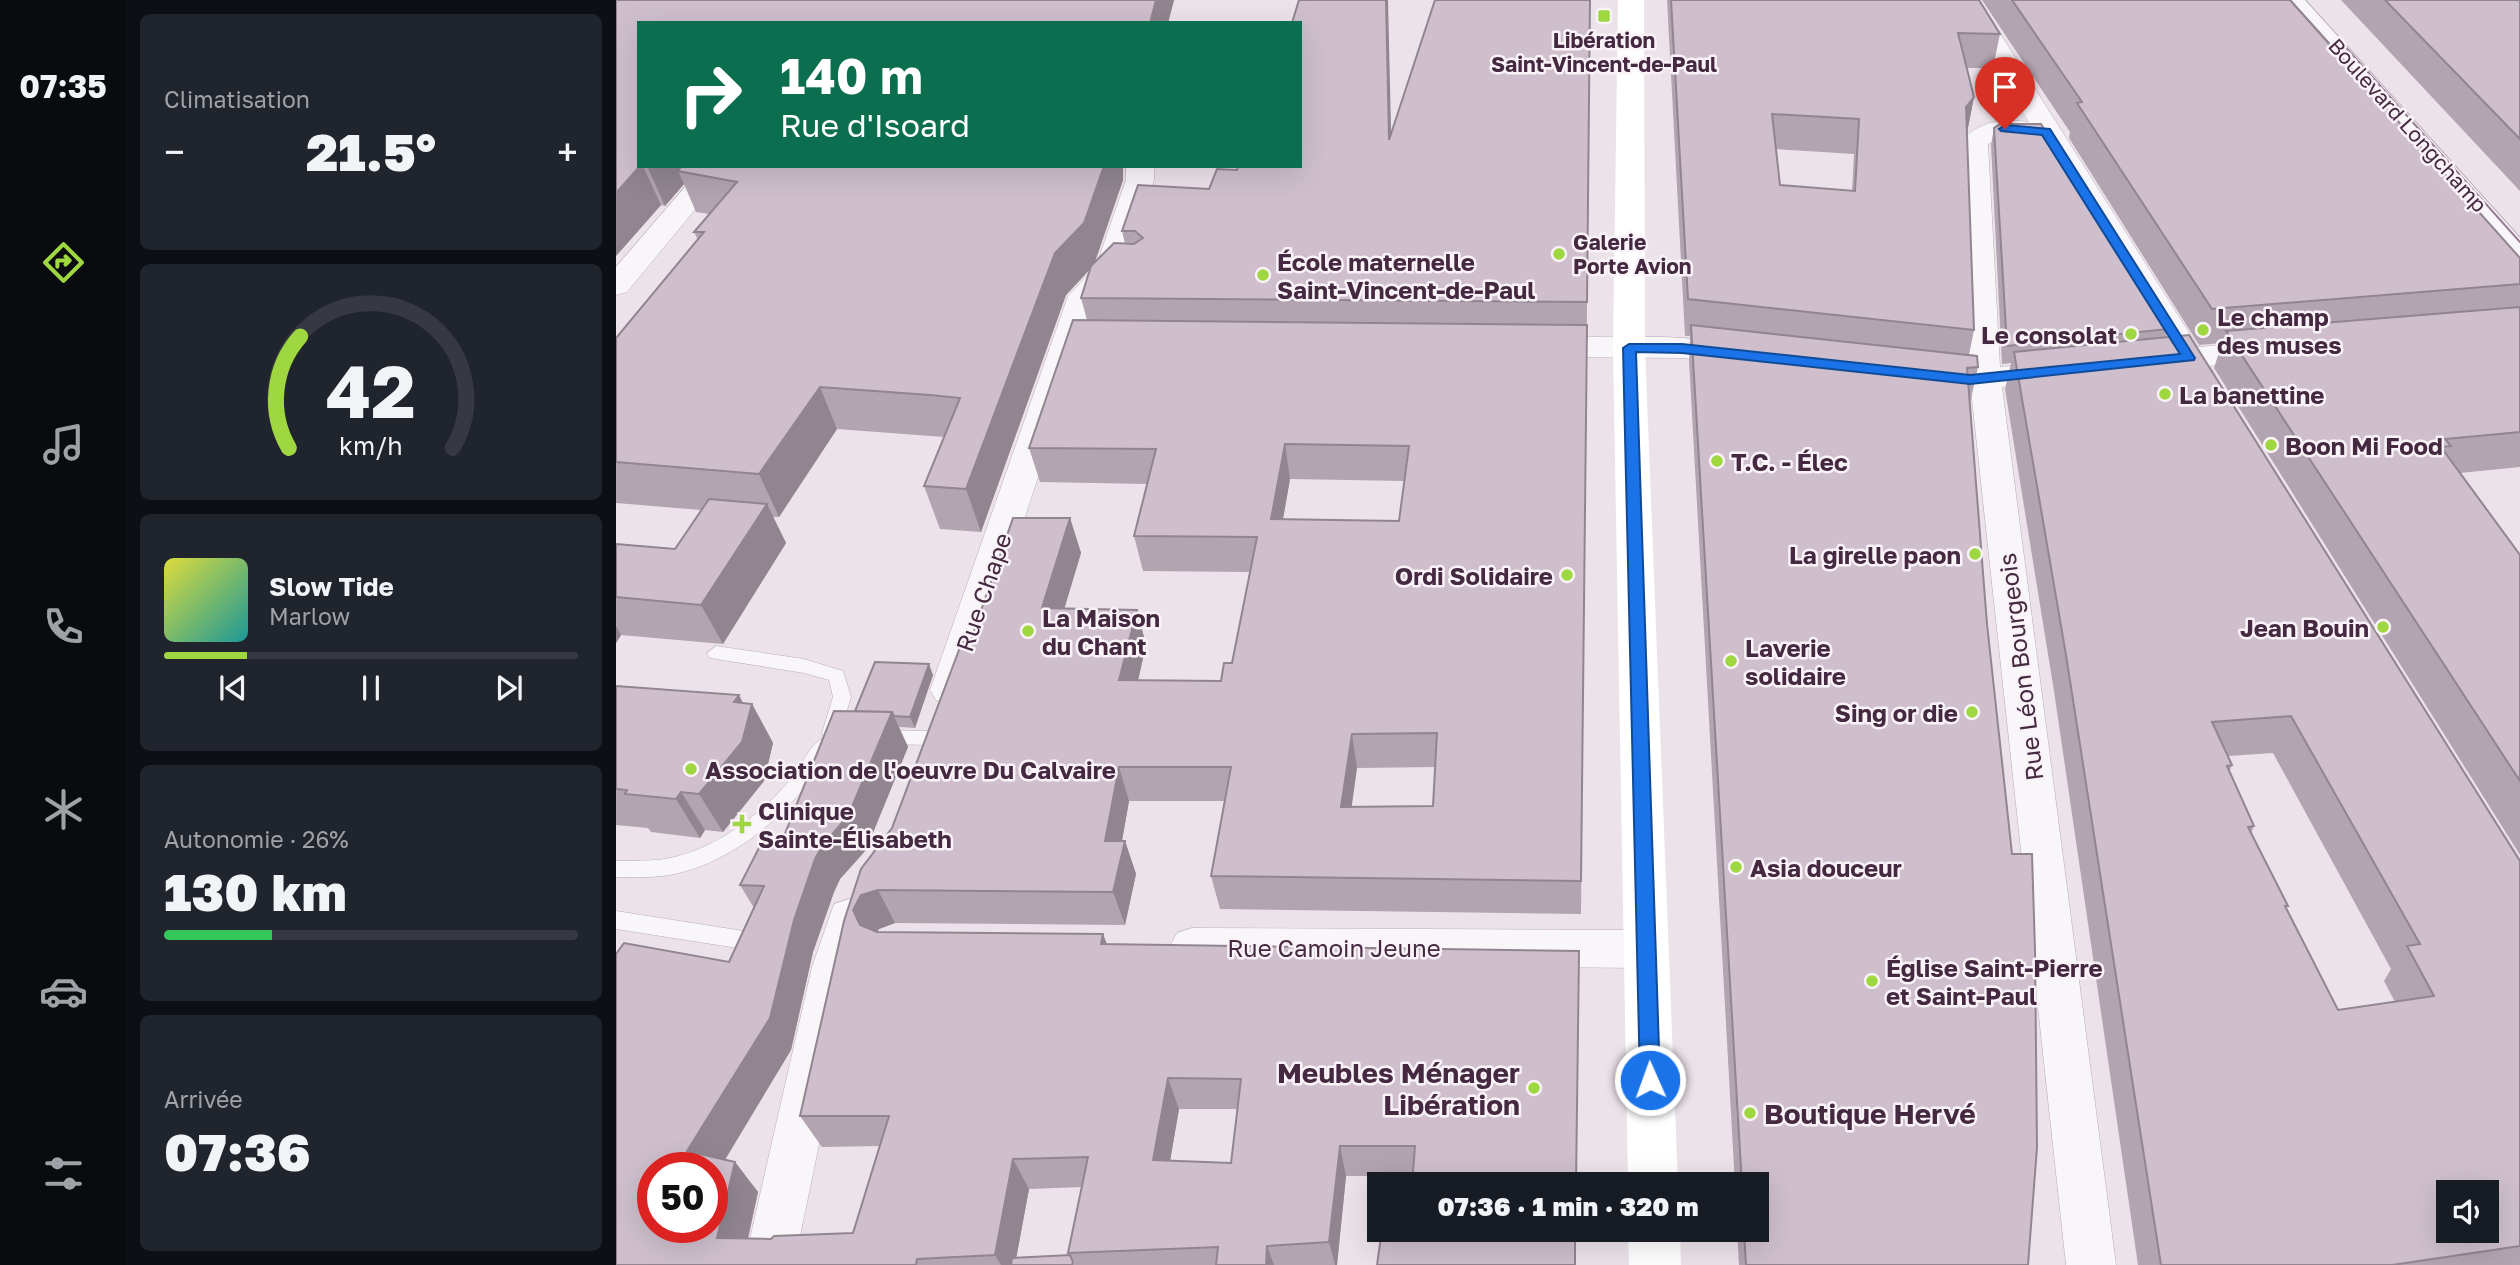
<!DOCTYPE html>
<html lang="fr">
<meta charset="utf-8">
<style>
:root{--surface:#171b24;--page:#20242c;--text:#f1f3f6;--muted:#9ea1a6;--line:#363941;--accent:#9fd741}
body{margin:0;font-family:"Golos Text",sans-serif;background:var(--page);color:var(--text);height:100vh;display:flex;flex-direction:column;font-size:26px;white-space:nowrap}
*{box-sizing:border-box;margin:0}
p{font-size:23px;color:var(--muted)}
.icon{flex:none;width:38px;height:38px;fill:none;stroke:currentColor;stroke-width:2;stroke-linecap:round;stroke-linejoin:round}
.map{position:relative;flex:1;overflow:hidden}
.panel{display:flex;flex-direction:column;gap:14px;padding:14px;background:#0d0f14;width:490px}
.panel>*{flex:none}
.hud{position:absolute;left:21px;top:21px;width:665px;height:147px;border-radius:0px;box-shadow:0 7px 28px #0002;background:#0b6e4f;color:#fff;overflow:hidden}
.buttons{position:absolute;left:1820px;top:1180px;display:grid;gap:14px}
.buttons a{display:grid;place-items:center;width:63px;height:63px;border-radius:0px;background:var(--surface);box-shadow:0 7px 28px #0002;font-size:35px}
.speed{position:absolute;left:21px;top:1152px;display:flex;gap:14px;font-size:35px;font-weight:700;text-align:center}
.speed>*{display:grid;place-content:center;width:91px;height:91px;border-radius:50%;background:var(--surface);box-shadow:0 7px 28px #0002;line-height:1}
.speed .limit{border:10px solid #d22;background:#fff;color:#111}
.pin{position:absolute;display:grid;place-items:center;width:60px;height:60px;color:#fff;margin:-72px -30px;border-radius:50% 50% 50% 0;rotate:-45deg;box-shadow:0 0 7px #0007}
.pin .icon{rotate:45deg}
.me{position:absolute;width:77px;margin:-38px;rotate:358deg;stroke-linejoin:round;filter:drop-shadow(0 0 5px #0008)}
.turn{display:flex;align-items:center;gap:24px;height:147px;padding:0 28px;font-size:32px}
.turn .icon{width:91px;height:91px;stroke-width:2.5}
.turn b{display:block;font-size:49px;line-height:60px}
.big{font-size:52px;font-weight:800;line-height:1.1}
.panel .widget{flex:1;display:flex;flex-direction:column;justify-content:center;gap:10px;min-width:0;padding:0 24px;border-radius:10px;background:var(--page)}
.panel .dial{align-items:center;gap:0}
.dial svg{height:182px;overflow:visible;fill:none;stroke:var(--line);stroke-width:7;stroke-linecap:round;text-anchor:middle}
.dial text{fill:var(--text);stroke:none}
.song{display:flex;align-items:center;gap:21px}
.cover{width:84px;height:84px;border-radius:10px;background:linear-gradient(135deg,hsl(60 70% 55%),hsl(180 70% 35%))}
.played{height:7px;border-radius:4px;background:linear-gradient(90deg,var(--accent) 20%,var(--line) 20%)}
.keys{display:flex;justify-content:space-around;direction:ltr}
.heat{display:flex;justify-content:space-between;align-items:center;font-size:38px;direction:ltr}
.charge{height:10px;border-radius:5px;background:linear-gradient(90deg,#34c759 26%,var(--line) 0)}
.trip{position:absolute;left:751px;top:1172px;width:402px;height:70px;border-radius:0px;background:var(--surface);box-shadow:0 7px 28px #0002;font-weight:800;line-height:70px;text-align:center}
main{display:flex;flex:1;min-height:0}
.tabs{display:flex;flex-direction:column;width:126px;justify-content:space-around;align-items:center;background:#090b0e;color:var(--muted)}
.tabs .icon{width:49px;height:49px}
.tabs .active{color:var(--accent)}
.tabs b{font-size:32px;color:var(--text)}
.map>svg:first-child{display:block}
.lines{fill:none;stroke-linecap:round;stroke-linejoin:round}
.service-casing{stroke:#baabb7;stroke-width:1}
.pedestrian-casing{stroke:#baabb7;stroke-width:2}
.minor-casing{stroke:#baabb7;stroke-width:1}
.service{fill:#f9f6f9;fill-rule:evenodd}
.pedestrian{fill:#f9f6f9;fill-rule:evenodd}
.minor{fill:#f9f6f9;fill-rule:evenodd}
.secondary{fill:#fff;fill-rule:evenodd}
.tram{stroke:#967b92;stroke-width:2}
.wall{fill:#b2a4b0;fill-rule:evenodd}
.shaded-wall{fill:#918690}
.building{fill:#cfbfcd;stroke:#918690;stroke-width:2;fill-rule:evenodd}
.route{fill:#1a73e8;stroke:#114b97;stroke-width:2}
.poi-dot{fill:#9fd741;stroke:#f9f3f8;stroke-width:2.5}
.labels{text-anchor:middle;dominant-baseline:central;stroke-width:5;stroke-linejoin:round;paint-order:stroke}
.far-poi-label{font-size:21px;font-weight:bold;fill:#452941;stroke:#f9f3f8}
.far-street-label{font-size:21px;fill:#452941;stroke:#f9f3f8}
.poi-label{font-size:24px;font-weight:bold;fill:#452941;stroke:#f9f3f8;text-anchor:start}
.street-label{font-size:24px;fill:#452941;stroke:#f9f3f8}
.near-poi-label{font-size:28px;font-weight:bold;fill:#452941;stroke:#f9f3f8;text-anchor:end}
</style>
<main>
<nav class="tabs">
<b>07:35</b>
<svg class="icon active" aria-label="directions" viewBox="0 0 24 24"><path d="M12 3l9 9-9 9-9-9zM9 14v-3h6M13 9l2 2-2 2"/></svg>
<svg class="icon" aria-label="music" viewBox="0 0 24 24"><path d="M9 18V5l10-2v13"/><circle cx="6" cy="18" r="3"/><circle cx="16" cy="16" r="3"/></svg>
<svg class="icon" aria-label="phone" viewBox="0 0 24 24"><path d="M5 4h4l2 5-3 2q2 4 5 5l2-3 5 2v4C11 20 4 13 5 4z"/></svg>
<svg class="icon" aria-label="climate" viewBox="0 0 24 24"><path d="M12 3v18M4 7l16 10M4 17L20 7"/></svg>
<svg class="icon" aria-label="car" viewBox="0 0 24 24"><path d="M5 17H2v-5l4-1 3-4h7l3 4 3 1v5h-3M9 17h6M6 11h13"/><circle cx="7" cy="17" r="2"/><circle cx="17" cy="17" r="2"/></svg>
<svg class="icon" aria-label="filters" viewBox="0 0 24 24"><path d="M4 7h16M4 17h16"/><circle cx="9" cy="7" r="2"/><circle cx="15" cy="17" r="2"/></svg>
</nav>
<section class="panel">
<div class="widget"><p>Climatisation</p>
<div class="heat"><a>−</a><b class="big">21.5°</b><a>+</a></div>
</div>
<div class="widget dial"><svg viewBox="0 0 100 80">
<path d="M14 69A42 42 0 1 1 86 69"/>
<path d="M14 69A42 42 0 0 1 19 20" stroke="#9fd741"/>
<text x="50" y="56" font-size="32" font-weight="700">42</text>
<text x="50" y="72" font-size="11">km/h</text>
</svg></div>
<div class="widget">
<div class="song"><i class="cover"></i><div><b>Slow Tide</b><p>Marlow</p></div></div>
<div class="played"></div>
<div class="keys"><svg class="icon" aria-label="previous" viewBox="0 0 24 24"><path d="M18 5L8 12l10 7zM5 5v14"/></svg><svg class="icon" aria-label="pause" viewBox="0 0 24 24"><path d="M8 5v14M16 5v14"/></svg><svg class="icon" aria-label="next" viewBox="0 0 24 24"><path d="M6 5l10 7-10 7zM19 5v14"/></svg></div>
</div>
<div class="widget"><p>Autonomie · 26%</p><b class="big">130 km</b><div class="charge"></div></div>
<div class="widget"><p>Arrivée</p><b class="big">07:36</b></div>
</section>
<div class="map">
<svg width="1904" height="1265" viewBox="0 0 1904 1265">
<rect width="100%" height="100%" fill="#ece3ea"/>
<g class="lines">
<g class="service-casing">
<path id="service" d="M 100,646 L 188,659 L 227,671 L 235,697 L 224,733 L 222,738 L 216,740 L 218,745 L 216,750 C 179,808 124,861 54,875 C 36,878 18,877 0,877 L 0,861 C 18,860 36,862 54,858 C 100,849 145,814 175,779 C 184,768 195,742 208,738 L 206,733 L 217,697 L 213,680 L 188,673 L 94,658 L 91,653 Z
M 265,730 L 317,731 L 324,733 L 326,738 L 324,743 L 317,745 L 265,744 L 258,742 L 256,737 L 258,732 Z
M 0,911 L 134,932 L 141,935 L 144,941 L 141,947 L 134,950 L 0,929 Z"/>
</g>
<g class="pedestrian-casing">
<path id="pedestrian" d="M 1671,0 L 1689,0 L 1904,238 L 1904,257 L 1897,255 Z"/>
</g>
<g class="minor-casing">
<path id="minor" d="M 1339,0 L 1363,0 L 1582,347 L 1652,341 L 1663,344 L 1668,351 L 1663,358 L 1593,366 L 1599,374 L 1594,381 L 1583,384 L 1572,381 L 1564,368 L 1535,371 L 1524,368 L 1519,361 L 1524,354 L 1552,350 L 1424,139 L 1391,136 L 1372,144 L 1384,367 L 1443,361 L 1454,364 L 1459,371 L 1454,378 L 1386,387 L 1500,1265 L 1450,1265 L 1355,390 L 1298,382 L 1293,375 L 1298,368 L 1309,365 L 1353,370 L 1346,142 C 1361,120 1389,119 1413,122 Z
M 87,166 L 115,166 L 11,292 L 0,295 L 0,267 Z
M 510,166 L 538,166 L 538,180 L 508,270 L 481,298 L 352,690 L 346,700 L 333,704 L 320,700 L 314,690 L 452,296 L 480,266 L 510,180 Z
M 922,337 C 991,338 1066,331 1134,348 L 1139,355 L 1134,362 L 1123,365 L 1066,358 L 922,357 L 911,354 L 907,347 L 911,340 Z
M 233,899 L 248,904 L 254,917 L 240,967 L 178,1265 L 128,1265 L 196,967 L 218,904 Z
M 576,928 L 1030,930 L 1045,936 L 1052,949 L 1045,962 L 1030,968 L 576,964 L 561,959 L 554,946 L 561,933 Z"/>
</g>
<use href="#service" class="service"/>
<use href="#pedestrian" class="pedestrian"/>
<use href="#minor" class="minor"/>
<path class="secondary" d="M 1002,0 L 1028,0 L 1029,348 L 1062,1185 L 1012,1185 L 997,348 Z
M 1012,1230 L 1064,1230 L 1065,1265 L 1013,1265 Z"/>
<path class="tram" d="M 1674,0 L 1728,60
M 1724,41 L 1904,242"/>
</g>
<path class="wall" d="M 0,0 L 558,0 L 552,23 L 23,23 L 23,166 L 507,166 L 507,180 L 478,263 L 509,244 L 506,231 L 593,189 L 621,170 L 775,134 L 974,0 L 965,914 L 604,909 L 595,876 L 609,801 L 513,801 L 506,841 L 509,841 L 520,874 L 509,925 L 279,923 L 263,929 L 261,932 L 487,934 L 491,945 L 963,951 L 797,1176 L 730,1176 L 721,1265 L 0,1265 L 113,962 L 138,908 L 124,885 L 166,841 L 239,711 L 317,675 L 299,728 L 283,727 L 292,747 L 250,850 L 224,879 L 218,892 L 197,952 L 175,1050 L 109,1160 L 119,1162 L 142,1192 L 132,1239 L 155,1239 L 237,1233 L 263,1146 L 206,1147 L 184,1116 L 276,828 L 354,642 L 454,518 L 465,553 L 448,609 L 521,610 L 530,645 L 522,681 L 605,681 L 616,663 L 634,572 L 527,571 L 518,536 L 531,484 L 424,482 L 413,448 L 471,320 L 465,298 L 475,268 L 450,295 L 365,532 L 324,529 L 308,486 L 328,437 L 221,429 L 163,517 L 157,517 L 170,543 L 107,644 L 5,635 L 0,643 L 0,544 L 59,549 L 85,510 L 0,503 L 0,339 L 82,240 L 78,232 L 93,214 L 80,212 L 68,184 L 49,206 L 45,205 L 0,256 ZM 674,479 L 788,481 L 783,521 L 667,519 ZM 820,767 L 817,806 L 735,807 L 741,768 ZM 563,1109 L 621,1109 L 615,1163 L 554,1161 ZM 466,1187 L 452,1253 L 454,1255 L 400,1258 L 413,1189 Z
M 1051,0 L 1363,0 L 1384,34 L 1377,68 L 1351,68 L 1358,97 L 1351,133 L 1358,330 L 1353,355 L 1362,367 L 1354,403 L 1412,1265 L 1123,1265 L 1121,1230 L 1141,1230 L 1141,1185 L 1119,1185 L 1073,361 L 1074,336 L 1069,336 ZM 1160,149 L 1238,154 L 1236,191 L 1164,185 Z
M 1366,0 L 1674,0 L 1904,258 L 1904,467 L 1844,473 L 1904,555 L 1904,855 L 1598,368 L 1606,343 L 1583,345 L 1453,138 L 1454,132 Z
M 1725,0 L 1904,0 L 1904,191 Z
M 1378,128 L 1552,329 L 1550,337 L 1904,861 L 1904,1265 L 1522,1265 L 1438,691 L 1389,389 L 1395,363 L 1386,364 L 1375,145 ZM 1657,753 L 1775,969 L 1768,981 L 1779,1002 L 1722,1010 L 1670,909 L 1672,906 L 1635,833 L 1638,826 L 1613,772 L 1616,765 L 1612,756 Z
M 0,686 L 136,704 L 157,743 L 148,781 L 107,832 L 89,830 L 84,838 L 35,832 L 32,828 L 0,825 Z"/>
<path class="shaded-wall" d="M 540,0 L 558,0 L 552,23 L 534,23 Z
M 770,0 L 772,0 L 776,172 L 773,140 Z
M 1358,97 L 1351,132 L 1343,142 L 1350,107 Z
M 24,166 L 27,166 L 45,205 L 0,256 L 0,193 Z
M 31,166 L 83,166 L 62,171 L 68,184 L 49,206 Z
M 488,166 L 507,166 L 507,180 L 478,265 L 450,295 L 365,532 L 350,489 L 439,253 Z
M 204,387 L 221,429 L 163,517 L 143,474 Z
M 669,444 L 674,479 L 661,553 L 655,519 Z
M 151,504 L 170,543 L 107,644 L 85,605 Z
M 454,518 L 465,553 L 438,643 L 426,608 Z
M 521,610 L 530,645 L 514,715 L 503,680 Z
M 0,626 L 5,635 L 0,643 Z
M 313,664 L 317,675 L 299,728 L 294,717 Z
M 123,695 L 133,715 L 136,704 L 157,743 L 148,781 L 107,832 L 83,794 L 118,702 Z
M 276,712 L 292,747 L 250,850 L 224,879 L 218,892 L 197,952 L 175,1050 L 96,1181 L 71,1151 L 199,859 Z
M 736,734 L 741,768 L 731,840 L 725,807 Z
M 503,767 L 513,801 L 500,874 L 489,841 Z
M 65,792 L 89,830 L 84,838 L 60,799 Z
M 509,841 L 520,874 L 509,925 L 497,892 Z
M 262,890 L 279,923 L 263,929 L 255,943 L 244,925 L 237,910 L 245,895 Z
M 487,934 L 499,966 L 485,944 Z
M 552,1078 L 563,1109 L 549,1190 L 537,1160 Z
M 724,1146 L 730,1176 L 721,1265 L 719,1265 L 713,1242 Z
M 397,1159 L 413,1189 L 399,1265 L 385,1265 L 379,1255 Z
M 119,1162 L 142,1192 L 126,1265 L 101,1238 Z
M 651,1246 L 658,1265 L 650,1265 Z"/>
<path class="building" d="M 0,0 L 540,0 L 534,23 L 23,23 L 23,166 L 24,166 L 0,193 Z
M 683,0 L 770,0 L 773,140 L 819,0 L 974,0 L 971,302 L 465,298 L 475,266 L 498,243 L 518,244 L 527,238 L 519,231 L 506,231 L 522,185 L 593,189 L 601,169 L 621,170 L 622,166 L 684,166 L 684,23 L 676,23 Z
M 1055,0 L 1363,0 L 1384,34 L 1342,33 L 1358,97 L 1350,107 L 1358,330 L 1072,299 ZM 1156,114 L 1243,119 L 1239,191 L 1164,185 Z
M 1396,0 L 1674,0 L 1904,258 L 1904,284 L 1596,309 L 1461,103 L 1466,102 Z
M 1769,0 L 1904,0 L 1904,139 Z
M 1384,124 L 1425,124 L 1552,329 L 1391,346 L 1378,128 Z
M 66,166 L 488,166 L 468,223 L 439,253 L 350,489 L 308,486 L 344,398 L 314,395 L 204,387 L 143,474 L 0,462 L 0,338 L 88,232 L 78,232 L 121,182 L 62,171 Z
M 1904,307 L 1904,432 L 1829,439 L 1835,446 L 1825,447 L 1904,555 L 1904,781 L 1610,331 Z
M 457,320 L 971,325 L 965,881 L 595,876 L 615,767 L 503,767 L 489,841 L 509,841 L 497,892 L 262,890 L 245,895 L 237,910 L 244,925 L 261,932 L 487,934 L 485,944 L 963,951 L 960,1185 L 796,1185 L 799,1146 L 724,1146 L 713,1242 L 651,1246 L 650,1265 L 600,1265 L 602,1247 L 452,1253 L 472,1157 L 397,1159 L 379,1255 L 301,1259 L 300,1265 L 0,1265 L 0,954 L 8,943 L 113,962 L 148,886 L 124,885 L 147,840 L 166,841 L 218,711 L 276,712 L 232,816 L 206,846 L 199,859 L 178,920 L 154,1018 L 71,1151 L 119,1162 L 101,1238 L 155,1239 L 158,1236 L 237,1233 L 273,1116 L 184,1116 L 228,921 L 245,869 L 276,828 L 346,642 L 354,642 L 397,518 L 454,518 L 426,608 L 521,610 L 503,680 L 605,681 L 608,663 L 616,663 L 641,537 L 518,536 L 540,449 L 413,448 ZM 669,444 L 793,446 L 783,521 L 655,519 ZM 821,733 L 817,806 L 725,807 L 736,734 ZM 552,1078 L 625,1079 L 615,1163 L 537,1160 ZM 37,1167 L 96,1167 L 96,1227 L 37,1227 Z
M 1075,325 L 1361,356 L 1362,367 L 1351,368 L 1371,624 L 1396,854 L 1416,854 L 1419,950 L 1421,1147 L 1412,1265 L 1130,1265 L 1128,1230 L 1141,1230 L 1141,1185 L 1126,1185 Z
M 1573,335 L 1904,861 L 1904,1246 L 1776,1265 L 1545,1265 L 1450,655 L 1398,352 ZM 1675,716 L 1804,944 L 1791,946 L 1818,996 L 1722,1010 L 1669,906 L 1672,906 L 1632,827 L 1638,826 L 1611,766 L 1616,765 L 1596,722 ZM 1832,1192 L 1871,1192 L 1871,1230 L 1832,1230 Z
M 93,499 L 151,504 L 85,605 L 0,597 L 0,544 L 59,549 Z
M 259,662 L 313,664 L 294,717 L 278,716 L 276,712 L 239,711 Z
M 0,686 L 123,695 L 118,702 L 136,704 L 126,742 L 83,794 L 65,792 L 60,799 L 9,794 L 11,790 L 0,789 Z
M 766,1230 L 959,1230 L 959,1265 L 761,1265 Z
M 454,1255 L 457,1262 L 456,1265 L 395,1265 L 396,1258 Z"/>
<path class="route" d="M 1389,125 L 1434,129 L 1579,358 L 1578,360 L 1354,384 L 1066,353 L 1020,352 L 1044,1080 L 1041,1086 L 1034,1089 L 1027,1086 L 1024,1080 L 1007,348 L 1013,344 L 1066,344 L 1354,375 L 1564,354 L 1426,135 L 1385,131 L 1383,129 Z"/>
<g class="poi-dot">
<rect x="981" y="9" width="14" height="14" rx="3.5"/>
<circle cx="943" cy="254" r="7"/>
<circle cx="647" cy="275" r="7"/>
<circle cx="1587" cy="330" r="7"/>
<circle cx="1515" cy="334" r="7"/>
<circle cx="1549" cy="394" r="7"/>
<circle cx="1655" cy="445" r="7"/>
<circle cx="1101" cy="461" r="7"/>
<circle cx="1359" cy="554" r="7"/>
<circle cx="951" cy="575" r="7"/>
<circle cx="1767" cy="627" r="7"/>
<circle cx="412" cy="631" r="7"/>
<circle cx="1115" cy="661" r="7"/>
<circle cx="1356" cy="712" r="7"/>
<circle cx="75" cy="769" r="7"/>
<path d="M122.5 813.5h7v7h7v7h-7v7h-7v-7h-7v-7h7z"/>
<circle cx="1120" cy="867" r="7"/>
<circle cx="1256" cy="981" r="7"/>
<circle cx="918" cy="1088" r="7"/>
<circle cx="1134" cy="1113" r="7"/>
</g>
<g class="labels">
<g class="far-poi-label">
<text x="988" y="40">Libération<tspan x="988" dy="24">Saint-Vincent-de-Paul</tspan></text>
<text x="957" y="242" text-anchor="start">Galerie<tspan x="957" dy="24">Porte Avion</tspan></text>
</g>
<g class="far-street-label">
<text transform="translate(1792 125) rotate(48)">Boulevard Longchamp</text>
</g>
<g class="poi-label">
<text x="661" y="261">École maternelle<tspan x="661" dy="28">Saint-Vincent-de-Paul</tspan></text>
<text x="1601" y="316">Le champ<tspan x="1601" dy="28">des muses</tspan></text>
<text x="1501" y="334" text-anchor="end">Le consolat</text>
<text x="1563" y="394">La banettine</text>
<text x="1669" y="445">Boon Mi Food</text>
<text x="1115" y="461">T.C. - Élec</text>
<text x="1345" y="554" text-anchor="end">La girelle paon</text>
<text x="937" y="575" text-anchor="end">Ordi Solidaire</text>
<text x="426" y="617">La Maison<tspan x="426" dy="28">du Chant</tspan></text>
<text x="1753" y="627" text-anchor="end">Jean Bouin</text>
<text x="1129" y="647">Laverie<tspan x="1129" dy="28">solidaire</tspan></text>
<text x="1342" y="712" text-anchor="end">Sing or die</text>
<text x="89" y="769">Association de l'oeuvre Du Calvaire</text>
<text x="142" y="810">Clinique<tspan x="142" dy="28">Sainte-Élisabeth</tspan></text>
<text x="1134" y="867">Asia douceur</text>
<text x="1270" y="967">Église Saint-Pierre<tspan x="1270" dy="28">et Saint-Paul</tspan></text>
</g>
<g class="street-label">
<text transform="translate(367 592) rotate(-71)">Rue Chape</text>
<text transform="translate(1404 667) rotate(-97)">Rue Léon Bourgeois</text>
<text x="718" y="947">Rue Camoin Jeune</text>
</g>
<g class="near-poi-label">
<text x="904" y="1072">Meubles Ménager<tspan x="904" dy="32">Libération</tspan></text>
<text x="1148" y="1113" text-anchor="start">Boutique Hervé</text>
</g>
</g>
</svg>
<div class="buttons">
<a><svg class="icon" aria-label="sound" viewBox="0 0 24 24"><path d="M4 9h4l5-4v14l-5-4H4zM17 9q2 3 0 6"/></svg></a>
</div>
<div class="speed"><div class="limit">50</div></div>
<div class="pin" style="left:1389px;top:129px;background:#d93025"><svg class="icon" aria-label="arrive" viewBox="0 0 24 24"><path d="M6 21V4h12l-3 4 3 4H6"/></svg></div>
<svg class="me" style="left:1034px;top:1080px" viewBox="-20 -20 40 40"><circle r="17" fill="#1a73e8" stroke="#fff" stroke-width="3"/><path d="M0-11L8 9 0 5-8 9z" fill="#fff"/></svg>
<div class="trip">07:36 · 1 min · 320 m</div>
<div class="hud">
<div class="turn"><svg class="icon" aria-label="right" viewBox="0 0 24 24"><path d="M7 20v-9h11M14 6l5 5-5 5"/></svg><div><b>140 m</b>Rue d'Isoard</div></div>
</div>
</div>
</main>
